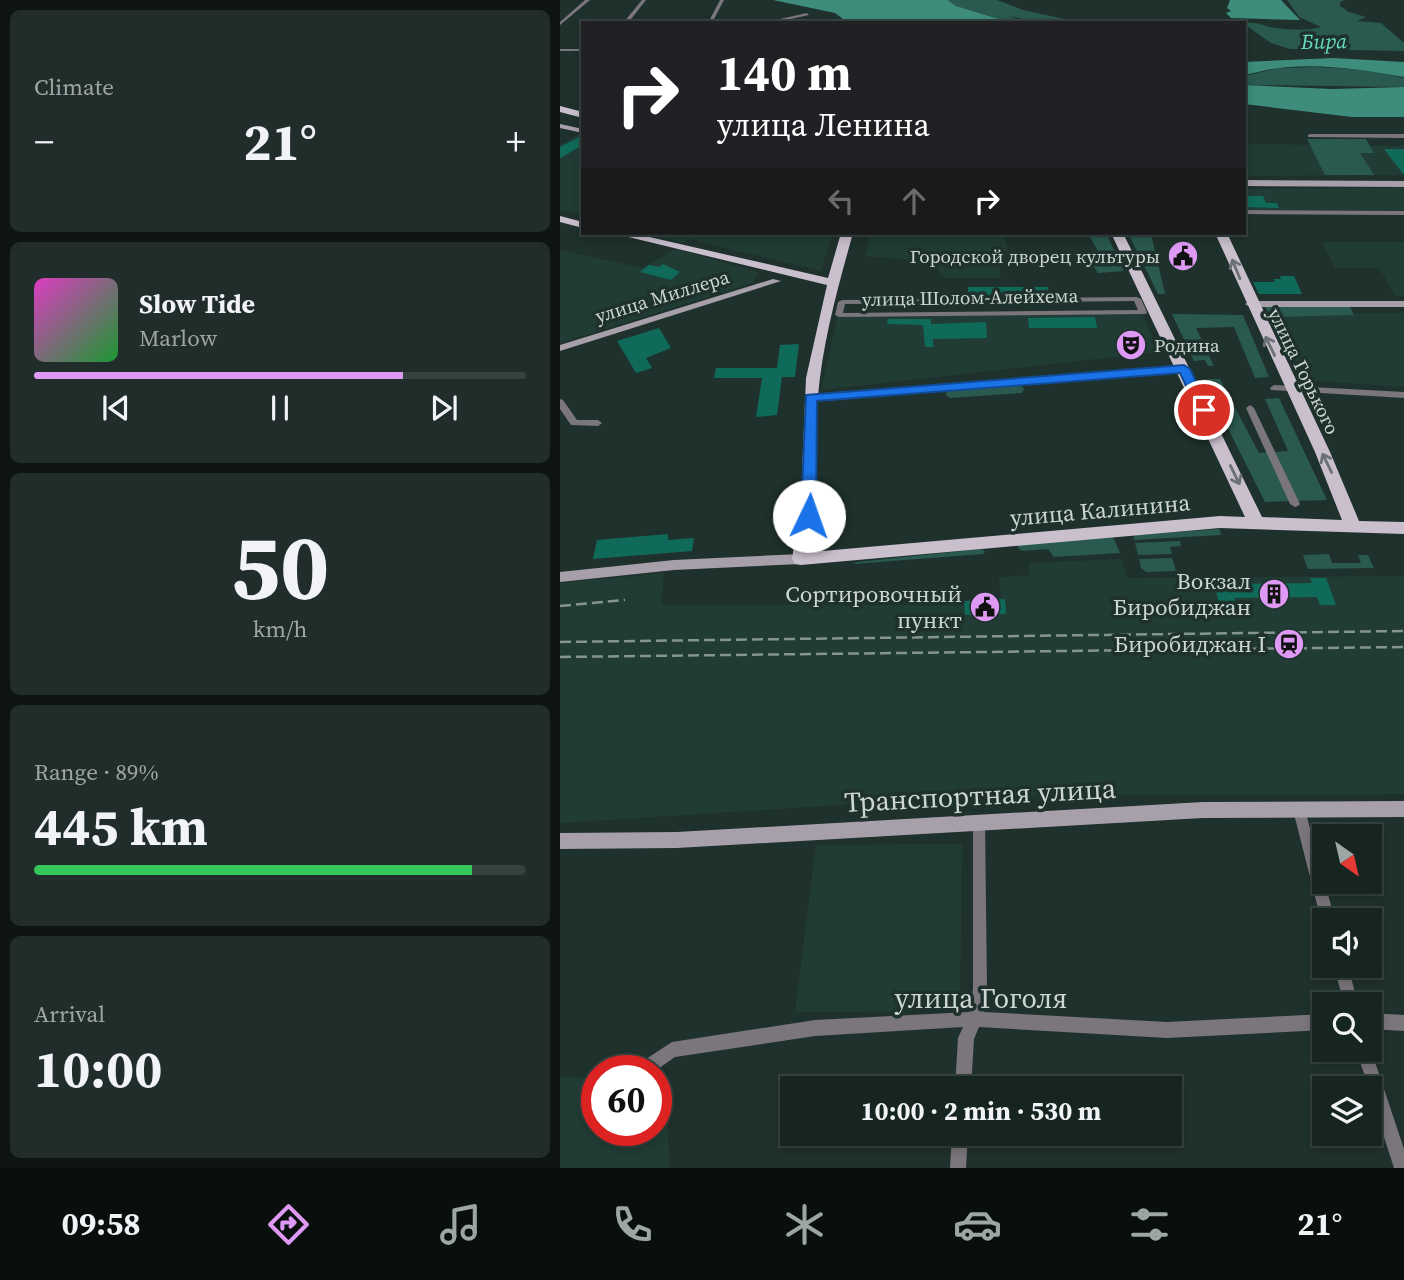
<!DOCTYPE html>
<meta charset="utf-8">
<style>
:root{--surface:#172521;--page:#202d2a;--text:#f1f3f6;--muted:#9ea5a5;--line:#36423f;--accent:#dd99f3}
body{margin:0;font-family:"Source Serif 4",serif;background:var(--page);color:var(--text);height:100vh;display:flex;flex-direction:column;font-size:26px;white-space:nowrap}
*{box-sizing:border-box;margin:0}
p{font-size:23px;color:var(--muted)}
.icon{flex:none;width:38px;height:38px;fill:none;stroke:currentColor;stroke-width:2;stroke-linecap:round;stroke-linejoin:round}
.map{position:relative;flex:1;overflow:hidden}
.panel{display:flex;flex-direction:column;gap:10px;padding:10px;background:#0d1412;width:560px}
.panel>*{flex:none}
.guide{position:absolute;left:21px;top:21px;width:665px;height:214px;border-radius:0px;box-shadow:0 4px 10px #0003,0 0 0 2px var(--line);background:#202124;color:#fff;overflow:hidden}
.needle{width:46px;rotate:146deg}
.controls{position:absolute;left:752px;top:824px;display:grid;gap:14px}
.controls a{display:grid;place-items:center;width:70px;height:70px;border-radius:0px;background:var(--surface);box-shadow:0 4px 10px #0003,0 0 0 2px var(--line);font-size:35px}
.speed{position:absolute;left:21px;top:1055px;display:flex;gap:14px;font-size:35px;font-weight:700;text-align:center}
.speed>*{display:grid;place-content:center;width:91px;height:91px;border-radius:50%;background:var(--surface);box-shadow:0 4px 10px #0003,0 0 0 2px var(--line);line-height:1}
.speed .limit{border:10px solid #d22;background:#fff;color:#111}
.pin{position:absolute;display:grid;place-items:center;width:60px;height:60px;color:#fff;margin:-30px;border:4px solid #fff;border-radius:50%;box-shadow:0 2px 7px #0007}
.me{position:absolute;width:77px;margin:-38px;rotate:3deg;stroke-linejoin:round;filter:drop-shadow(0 0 5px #0008)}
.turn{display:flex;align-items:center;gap:24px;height:147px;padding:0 21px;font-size:32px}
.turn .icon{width:91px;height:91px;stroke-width:2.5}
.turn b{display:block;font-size:49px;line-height:60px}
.lanes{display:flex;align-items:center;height:66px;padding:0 21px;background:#0003;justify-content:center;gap:35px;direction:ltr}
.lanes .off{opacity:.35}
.big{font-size:52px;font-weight:700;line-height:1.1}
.panel .card{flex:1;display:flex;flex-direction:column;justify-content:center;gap:10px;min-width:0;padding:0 24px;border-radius:10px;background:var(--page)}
.panel .dial{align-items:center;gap:0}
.dial b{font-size:91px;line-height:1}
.song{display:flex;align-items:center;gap:21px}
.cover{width:84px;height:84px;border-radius:10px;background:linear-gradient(135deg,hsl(310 70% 55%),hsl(130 70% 35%))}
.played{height:7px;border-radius:4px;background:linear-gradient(90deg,var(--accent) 75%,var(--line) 75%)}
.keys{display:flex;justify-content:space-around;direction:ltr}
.heat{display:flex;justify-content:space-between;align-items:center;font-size:38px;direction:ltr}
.charge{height:10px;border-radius:5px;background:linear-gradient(90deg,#34c759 89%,var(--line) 0)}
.trip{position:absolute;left:220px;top:1076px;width:402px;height:70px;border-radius:0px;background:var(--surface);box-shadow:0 4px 10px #0003,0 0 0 2px var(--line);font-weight:700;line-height:70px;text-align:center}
.tabs{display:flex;height:112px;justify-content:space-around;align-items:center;background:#090f0d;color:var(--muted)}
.tabs .icon{width:49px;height:49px}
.tabs .on{color:var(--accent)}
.tabs b{font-size:32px;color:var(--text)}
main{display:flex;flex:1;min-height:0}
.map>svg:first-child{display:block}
.built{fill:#213c35}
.green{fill:#2a594f}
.water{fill:#3d8c7c}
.building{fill:#106a5a}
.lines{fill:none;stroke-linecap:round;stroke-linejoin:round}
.street{fill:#7b767c;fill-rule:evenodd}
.secondary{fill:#a79faa;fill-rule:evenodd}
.primary{fill:#c9bfcd;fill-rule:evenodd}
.rail{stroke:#869490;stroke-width:2.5;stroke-dasharray:11 5;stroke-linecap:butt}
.oneway{stroke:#6b7174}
.route{fill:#1a73e8;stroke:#114b97;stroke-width:2}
.labels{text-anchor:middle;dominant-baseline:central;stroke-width:7;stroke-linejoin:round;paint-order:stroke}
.far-poi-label{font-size:19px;fill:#ccd6d3;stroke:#1f312c;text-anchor:end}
.far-street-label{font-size:19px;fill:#ccd6d3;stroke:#1f312c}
.far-water-label{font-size:21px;font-style:italic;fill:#66dbc2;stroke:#1f312c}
.street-label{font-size:23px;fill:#ccd6d3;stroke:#1f312c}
.poi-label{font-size:23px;fill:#ccd6d3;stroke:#1f312c;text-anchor:end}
.near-street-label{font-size:28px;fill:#ccd6d3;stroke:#1f312c}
</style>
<main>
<section class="panel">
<div class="card"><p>Climate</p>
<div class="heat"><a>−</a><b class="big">21°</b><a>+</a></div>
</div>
<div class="card">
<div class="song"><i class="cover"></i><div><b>Slow Tide</b><p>Marlow</p></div></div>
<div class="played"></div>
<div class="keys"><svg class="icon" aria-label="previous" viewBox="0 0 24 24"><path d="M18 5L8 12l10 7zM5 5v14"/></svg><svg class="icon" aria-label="pause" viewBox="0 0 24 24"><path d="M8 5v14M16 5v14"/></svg><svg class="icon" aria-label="next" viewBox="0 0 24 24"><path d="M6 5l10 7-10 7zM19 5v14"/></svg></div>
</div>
<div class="card dial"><b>50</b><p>km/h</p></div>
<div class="card"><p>Range · 89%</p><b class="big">445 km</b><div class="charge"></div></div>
<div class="card"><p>Arrival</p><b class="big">10:00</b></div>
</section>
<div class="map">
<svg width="844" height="1168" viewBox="0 0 844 1168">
<rect width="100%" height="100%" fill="#1f312c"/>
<path class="built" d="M 20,134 L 23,135 L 23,215 L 0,210 L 0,145 Z
M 684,144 L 844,146 L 844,175 L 684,176 Z
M 844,188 L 844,210 L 684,210 L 684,189 Z
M 81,233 L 273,233 L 261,271 L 128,239 L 123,243 Z
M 311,233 L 444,233 L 448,256 L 438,257 L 441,278 L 384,278 L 370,261 L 305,256 Z
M 762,242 L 844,242 L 844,296 L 836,296 L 819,268 L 775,268 Z
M 116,249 L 198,272 L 193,283 L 0,343 L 0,250 L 83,268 Z
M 582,313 L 599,352 L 261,390 L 278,314 Z
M 844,313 L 844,387 L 742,380 L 711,315 Z
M 562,559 L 567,578 L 844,576 L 844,794 L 422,796 L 0,823 L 0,583 L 104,573 L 101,605 L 363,605 L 441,598 L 439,577 L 469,575 L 469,563 Z
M 402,844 L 400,1011 L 235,1012 L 256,845 Z
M 0,1077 L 37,1078 L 37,1130 L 96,1130 L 96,1084 L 103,1086 L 108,1114 L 109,1168 L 0,1168 Z"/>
<path class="green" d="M 388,0 L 437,0 L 463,10 L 523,23 L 483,23 L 449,16 L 469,23 C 445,23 407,16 388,0 Z
M 727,0 L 785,0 L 780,2 L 780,6 L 789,12 L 806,17 L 797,21 L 821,23 L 844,43 L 844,51 L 730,49 L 711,43 L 684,24 C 695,20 704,27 716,28 C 731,30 747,31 761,27 L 739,17 Z
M 755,67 L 807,70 L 844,78 L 844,87 L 684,85 L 684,76 L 719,68 Z
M 747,139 L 806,139 L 814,153 L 800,153 L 814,175 L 765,175 Z
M 528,233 L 546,233 L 564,271 L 538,273 L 528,258 L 538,251 Z
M 568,233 L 651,233 L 591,234 L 605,294 L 598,294 Z
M 705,307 L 790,307 L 794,315 L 711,317 Z
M 612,314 L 683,315 L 709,377 L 695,378 L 674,327 L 636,328 L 654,366 L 648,366 L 645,360 L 634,361 Z
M 643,379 L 660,379 L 699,453 L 728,451 L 705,399 L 719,398 L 767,500 L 705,502 Z
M 460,385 L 464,389 L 462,393 L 390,398 L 385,394 L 388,391 Z
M 660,529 L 661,535 L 573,540 L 575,535 Z
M 553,537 L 560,553 L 494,557 L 488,549 L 462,551 L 458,548 L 458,545 Z
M 620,541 L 621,546 L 610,547 L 612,554 L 578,555 L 575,543 Z
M 421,549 L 425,551 L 423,554 L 293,564 L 297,562 Z
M 769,554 L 772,563 L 801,563 L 798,555 L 808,555 L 814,568 L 748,569 L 743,555 Z
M 612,558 L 616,571 L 586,572 L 581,568 L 579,559 Z"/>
<path class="water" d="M 213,0 L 388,0 L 396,6 L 451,23 L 322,23 L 283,19 L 275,13 Z
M 670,0 L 721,0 L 740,20 L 671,18 L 666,13 L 671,11 L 667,8 Z
M 773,58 L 844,62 L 844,77 C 805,70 767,64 728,67 C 713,68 699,72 684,75 L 684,62 Z
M 684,85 L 772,89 L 844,87 L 844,117 L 792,117 L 684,104 Z"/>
<path class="building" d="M 23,135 L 23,145 L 0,158 L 0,147 Z
M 824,149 L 844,149 L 844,175 Z
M 684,196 L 703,196 L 706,203 L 717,203 L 719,208 L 684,207 Z
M 103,264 L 120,272 L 111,280 L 80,272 L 89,265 L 99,267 Z
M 720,276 L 734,276 L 742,294 L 699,294 L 693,282 L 715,282 L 713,279 L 721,279 Z
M 408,287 L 488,287 L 489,295 L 408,296 Z
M 535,317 L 537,328 L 469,328 L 468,318 Z
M 328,319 L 371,319 L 371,324 L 426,322 L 427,338 L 373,339 L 373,347 L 365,347 L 363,325 L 327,324 Z
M 99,328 L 111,348 L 86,358 L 92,368 L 76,373 L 57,341 Z
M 239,344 L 235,377 L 222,377 L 217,415 L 196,417 L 202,378 L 154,378 L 156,368 L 217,368 L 220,345 Z
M 108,534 L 108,540 L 134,538 L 132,551 L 33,559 L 37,540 Z
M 750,578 L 766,578 L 776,605 L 760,605 L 757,597 L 674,598 L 676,606 L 660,606 L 653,579 L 669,579 L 671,584 L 752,583 Z
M 445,599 L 446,614 L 405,615 L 404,601 Z"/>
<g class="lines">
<path class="street" d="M 25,0 L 30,0 L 0,25 L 0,22 Z
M 82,0 L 86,0 L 68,23 L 63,23 Z
M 160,0 L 164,0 L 152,23 L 148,23 Z
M 247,13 L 249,15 L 212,23 L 202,23 Z
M 0,49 L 23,49 L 23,51 L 0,51 Z
M 750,134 L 844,134 L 844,138 L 748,137 L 748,135 Z
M 684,210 L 844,211 L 844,215 L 684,214 Z
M 577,297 L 581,299 L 587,312 L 586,314 L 279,317 L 275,315 L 278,302 L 282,300 ZM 574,301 L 578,310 L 283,313 L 285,304 Z
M 714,385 L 844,392 L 844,398 L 711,390 L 710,388 Z
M 0,399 L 3,400 L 17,420 L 38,420 L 42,423 L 38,426 L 11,425 L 0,409 Z
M 690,405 L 694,408 L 740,504 L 738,506 L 735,507 L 730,504 L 686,408 Z
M 739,804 L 744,806 L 745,810 L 775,920 L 765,920 L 765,926 L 761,920 L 733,810 L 734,806 Z
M 419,815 L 424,817 L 425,821 L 427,989 L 424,1012 L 607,1022 L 765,1014 L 765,1030 L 607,1038 L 419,1027 L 414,1039 L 411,1088 L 395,1088 L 398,1038 L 403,1027 L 255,1036 L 115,1057 L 95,1071 L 79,1071 L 83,1061 L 112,1042 L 255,1020 L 409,1012 L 413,989 L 413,821 L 414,817 Z
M 774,966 L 788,966 L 798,1004 L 784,1004 Z
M 810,1013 L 844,1015 L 844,1031 L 810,1029 Z
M 810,1047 L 844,1149 L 844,1168 L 834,1168 L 810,1094 L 810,1088 L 809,1088 L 796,1050 L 810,1050 Z
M 392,1134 L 408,1134 L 406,1168 L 390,1168 Z"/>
<path class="secondary" d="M 0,124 L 23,129 L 23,133 L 0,128 Z
M 684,180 L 844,181 L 844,187 L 684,186 Z
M 213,279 L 221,281 L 0,351 L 0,345 Z
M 844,301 L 844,307 L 690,307 L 685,304 L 690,301 Z
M 624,366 L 628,367 L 628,371 L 251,402 L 245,398 L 251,394 Z
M 241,554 L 248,559 L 241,564 L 114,570 L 0,582 L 0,572 L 114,560 Z
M 844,801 L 844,817 L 643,818 L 117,848 L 0,849 L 0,833 L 117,832 L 643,802 Z"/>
<path class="primary" d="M 0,106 L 23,112 L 23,118 L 0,112 Z
M 0,216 L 23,222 L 23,228 L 0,222 Z
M 52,233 L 72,233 L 268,278 L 281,233 L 293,233 C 278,287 263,340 258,396 C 254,448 261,500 251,552 L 660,516 L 685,517 L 551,233 L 563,233 L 702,517 L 782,520 L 755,452 L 655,233 L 667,233 L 770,452 L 799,521 L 844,522 L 844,534 L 660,528 L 241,565 L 235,564 L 232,559 L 241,499 L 246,378 L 267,285 Z"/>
<path class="rail" d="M 0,606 L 65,600
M 0,642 L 844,631
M 0,657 L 844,647"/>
</g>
<defs><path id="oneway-shaft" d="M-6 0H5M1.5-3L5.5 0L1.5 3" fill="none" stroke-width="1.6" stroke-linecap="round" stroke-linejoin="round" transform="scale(1.75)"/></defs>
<g class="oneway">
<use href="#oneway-shaft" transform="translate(676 269) rotate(-112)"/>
<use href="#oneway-shaft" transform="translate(710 346) rotate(-116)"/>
<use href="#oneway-shaft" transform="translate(767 463) rotate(-116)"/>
<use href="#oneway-shaft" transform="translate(675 475) rotate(64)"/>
</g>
<path class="route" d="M 624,365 L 630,369 L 650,410 L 648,413 L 639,413 L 620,373 L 257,401 L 256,516 L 249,521 L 241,516 L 246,395 Z"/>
<defs>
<g id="civic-disc" transform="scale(1.575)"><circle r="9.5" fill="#dd99f3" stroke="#1f312c"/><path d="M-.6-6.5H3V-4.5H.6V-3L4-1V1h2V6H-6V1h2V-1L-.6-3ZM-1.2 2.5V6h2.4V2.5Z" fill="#111"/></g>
<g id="theatre-disc" transform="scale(1.575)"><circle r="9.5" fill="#dd99f3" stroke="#1f312c"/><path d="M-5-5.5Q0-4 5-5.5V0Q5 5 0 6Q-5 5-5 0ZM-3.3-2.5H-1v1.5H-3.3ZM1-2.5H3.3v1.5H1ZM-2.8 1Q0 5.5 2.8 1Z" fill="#111"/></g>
<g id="building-disc" transform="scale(1.575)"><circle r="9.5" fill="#dd99f3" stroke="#1f312c"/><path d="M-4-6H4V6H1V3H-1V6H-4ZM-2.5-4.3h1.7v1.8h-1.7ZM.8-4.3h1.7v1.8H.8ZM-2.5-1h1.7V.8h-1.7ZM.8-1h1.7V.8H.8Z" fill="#111"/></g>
<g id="station-disc" transform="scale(1.575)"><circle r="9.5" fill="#dd99f3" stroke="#1f312c"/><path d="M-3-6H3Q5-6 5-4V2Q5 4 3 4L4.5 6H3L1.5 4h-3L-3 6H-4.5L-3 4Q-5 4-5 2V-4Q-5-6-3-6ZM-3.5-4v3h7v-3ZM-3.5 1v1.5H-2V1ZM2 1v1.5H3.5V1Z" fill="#111"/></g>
</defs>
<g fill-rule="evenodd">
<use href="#civic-disc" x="623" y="256"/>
<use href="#theatre-disc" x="571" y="345"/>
<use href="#building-disc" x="714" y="594"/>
<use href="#civic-disc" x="425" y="607"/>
<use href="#station-disc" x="729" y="644"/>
</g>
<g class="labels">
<g class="far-poi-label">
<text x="600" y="256">Городской дворец культуры</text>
<text x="594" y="345" text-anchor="start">Родина</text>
</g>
<g class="far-street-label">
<text transform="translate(102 296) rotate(-17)">улица Миллера</text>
<text transform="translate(410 297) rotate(-1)">улица Шолом-Алейхема</text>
<text transform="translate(744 371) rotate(64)">улица Горького</text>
</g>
<g class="far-water-label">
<text transform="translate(764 41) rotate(-1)">Бира</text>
</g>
<g class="street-label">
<text transform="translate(540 510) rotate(-5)">улица Калинина</text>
</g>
<g class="poi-label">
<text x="691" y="581">Вокзал<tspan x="691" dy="26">Биробиджан</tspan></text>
<text x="402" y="594">Сортировочный<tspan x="402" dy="26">пункт</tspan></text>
<text x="706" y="644">Биробиджан I</text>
</g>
<g class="near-street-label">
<text transform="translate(420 795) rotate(-3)">Транспортная улица</text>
<text x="421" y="998">улица Гоголя</text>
</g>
</g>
</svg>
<div class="controls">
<a><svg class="needle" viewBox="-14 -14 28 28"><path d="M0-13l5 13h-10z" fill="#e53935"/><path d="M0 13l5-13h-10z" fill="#9ea5a5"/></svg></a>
<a><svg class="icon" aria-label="sound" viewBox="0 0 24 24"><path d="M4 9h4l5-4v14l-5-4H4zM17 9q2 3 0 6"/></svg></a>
<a><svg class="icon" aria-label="search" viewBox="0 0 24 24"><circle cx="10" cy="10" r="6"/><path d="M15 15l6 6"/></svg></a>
<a><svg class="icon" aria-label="layers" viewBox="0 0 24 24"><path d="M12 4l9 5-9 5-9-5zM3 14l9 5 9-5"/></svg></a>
</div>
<div class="speed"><div class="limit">60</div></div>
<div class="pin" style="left:644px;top:410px;background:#d93025"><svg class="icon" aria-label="arrive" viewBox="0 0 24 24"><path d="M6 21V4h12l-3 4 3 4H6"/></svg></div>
<svg class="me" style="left:249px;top:516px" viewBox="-20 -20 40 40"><circle r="19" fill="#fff"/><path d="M0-13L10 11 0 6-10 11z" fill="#1a73e8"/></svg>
<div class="trip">10:00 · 2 min · 530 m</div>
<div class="guide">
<div class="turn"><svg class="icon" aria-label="right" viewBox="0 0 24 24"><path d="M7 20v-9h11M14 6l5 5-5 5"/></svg><div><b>140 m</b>улица Ленина</div></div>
<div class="lanes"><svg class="icon off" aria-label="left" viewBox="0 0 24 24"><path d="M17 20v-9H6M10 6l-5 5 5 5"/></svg><svg class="icon off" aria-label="ahead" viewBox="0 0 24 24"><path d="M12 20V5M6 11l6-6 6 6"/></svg><svg class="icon" aria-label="right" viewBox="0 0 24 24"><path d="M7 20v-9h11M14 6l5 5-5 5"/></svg></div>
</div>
</div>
</main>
<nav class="tabs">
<b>09:58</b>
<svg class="icon on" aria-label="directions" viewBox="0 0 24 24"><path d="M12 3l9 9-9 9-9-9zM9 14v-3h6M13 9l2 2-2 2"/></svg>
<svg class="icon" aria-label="music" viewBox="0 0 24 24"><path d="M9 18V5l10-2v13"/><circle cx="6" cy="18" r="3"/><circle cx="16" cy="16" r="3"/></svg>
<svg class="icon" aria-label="phone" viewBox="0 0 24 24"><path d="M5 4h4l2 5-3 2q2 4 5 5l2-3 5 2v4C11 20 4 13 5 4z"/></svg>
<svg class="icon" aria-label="climate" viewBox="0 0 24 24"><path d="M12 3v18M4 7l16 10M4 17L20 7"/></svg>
<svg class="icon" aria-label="car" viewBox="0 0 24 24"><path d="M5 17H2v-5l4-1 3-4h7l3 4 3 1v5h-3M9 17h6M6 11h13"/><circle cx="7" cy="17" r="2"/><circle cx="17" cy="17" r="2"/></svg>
<svg class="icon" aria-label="filters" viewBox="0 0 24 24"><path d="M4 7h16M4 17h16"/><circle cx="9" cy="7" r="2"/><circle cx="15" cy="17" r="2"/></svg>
<b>21°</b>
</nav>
